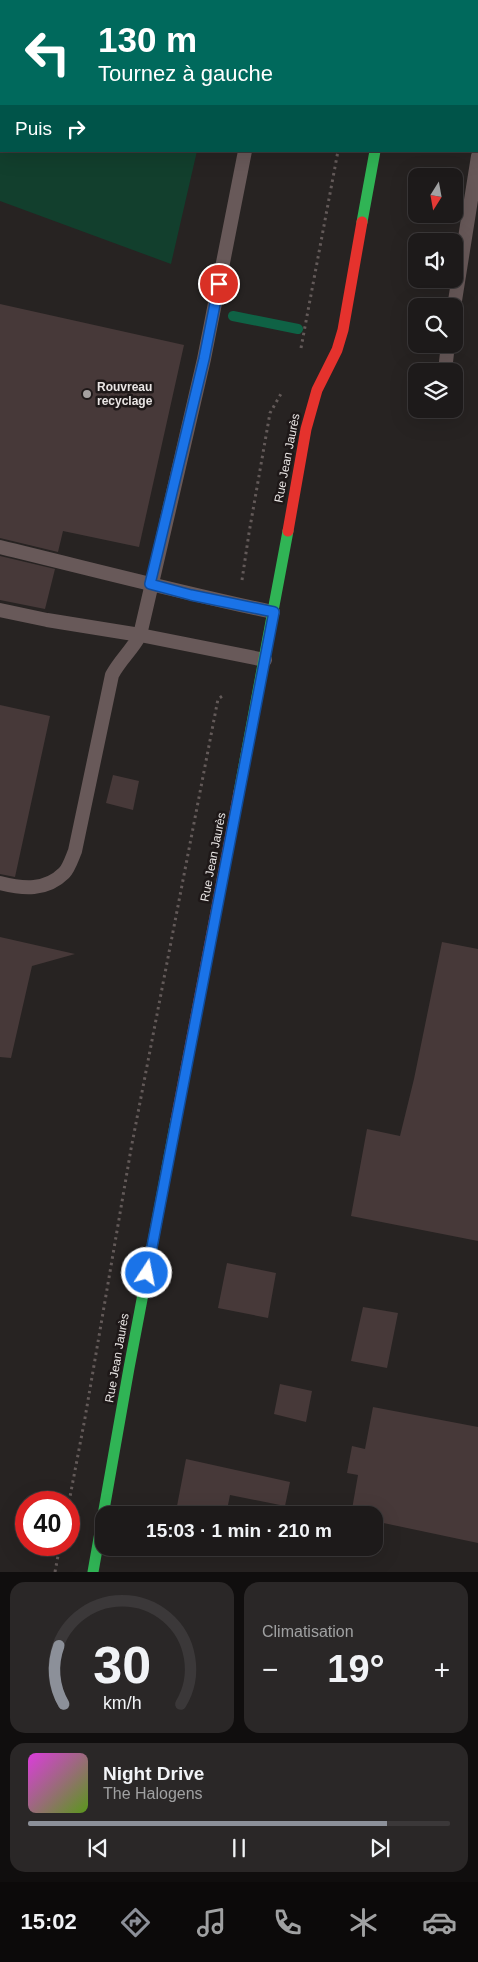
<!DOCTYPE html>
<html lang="fr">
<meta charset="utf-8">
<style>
:root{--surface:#1d1a1a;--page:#2a2727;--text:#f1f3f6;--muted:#a0a1a2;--line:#3b3839;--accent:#8c9099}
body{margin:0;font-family:Arial,sans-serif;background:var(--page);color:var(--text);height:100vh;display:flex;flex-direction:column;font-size:19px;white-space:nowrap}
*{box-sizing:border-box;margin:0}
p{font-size:16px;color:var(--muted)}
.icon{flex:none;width:28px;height:28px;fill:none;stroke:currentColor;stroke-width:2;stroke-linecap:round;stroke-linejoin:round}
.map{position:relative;height:1572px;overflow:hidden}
.details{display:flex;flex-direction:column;gap:10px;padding:10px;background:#100e0e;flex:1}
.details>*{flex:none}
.banner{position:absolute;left:0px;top:0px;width:479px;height:152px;box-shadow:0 5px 20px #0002,0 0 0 1px var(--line);background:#00695c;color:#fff;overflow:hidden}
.needle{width:32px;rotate:191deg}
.tools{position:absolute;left:408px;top:168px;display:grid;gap:10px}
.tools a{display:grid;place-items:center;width:55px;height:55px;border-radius:10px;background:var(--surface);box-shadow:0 5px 20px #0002,0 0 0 1px var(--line);font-size:25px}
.speed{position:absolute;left:15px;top:1491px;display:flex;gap:10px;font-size:25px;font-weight:700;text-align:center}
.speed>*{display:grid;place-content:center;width:65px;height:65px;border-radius:50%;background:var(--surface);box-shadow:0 5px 20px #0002,0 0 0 1px var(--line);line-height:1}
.speed .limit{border:8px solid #d22;background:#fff;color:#111}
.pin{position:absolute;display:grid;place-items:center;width:42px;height:42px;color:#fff;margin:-21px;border:2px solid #fff;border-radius:50%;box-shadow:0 1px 5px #0007}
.me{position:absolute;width:55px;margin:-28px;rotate:11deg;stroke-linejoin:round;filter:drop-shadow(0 0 4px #0008)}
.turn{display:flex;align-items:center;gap:18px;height:105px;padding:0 15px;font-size:22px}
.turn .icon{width:65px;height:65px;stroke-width:2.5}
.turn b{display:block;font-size:35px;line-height:42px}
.then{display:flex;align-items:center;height:48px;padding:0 15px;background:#0003;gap:10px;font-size:19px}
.big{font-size:38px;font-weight:700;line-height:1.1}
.details .tile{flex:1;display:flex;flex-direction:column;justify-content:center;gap:8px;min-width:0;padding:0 18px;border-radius:15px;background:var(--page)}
.details .dial{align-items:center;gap:0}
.dial svg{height:130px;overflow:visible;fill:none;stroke:var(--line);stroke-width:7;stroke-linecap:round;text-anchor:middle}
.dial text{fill:var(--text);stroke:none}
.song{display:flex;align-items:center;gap:15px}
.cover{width:60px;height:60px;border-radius:8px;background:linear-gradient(135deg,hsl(300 70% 55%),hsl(90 70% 35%))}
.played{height:5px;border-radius:2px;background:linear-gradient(90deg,var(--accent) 85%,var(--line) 85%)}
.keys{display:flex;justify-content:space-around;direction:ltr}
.heat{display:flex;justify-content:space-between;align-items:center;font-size:28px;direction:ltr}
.details .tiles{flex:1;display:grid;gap:10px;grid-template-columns:1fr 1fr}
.tile:last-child{grid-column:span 2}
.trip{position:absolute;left:95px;top:1506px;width:288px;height:50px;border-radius:15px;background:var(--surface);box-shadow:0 5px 20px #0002,0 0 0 1px var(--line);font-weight:700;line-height:50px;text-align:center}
.tab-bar{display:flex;height:80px;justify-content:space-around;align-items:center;background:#0c0a0a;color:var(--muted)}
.tab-bar .icon{width:35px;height:35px}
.tab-bar .current{color:var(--accent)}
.tab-bar b{font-size:22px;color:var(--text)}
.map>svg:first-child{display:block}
.green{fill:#123f2d}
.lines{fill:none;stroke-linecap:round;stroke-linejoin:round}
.stream{stroke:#0f6245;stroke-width:10}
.building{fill:#473939}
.path{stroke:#635a59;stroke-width:3;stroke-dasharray:2.5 4;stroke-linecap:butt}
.lane{stroke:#685959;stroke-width:14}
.fast{stroke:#30b455;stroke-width:11}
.jam{stroke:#e5322d;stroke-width:11}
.route-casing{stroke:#114b97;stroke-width:12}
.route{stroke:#1a73e8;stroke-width:9}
.poi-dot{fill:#a5a1a0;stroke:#1e1818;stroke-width:2}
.labels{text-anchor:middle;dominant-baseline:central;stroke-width:5;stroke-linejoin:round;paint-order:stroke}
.poi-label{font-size:12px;font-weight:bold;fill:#e9e5e4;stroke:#1e1818;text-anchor:start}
.street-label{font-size:12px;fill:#e9e5e4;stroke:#1e1818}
</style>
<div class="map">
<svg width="478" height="1572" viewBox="0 0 478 1572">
<rect width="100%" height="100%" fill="#272322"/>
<path class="green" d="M 0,22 L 1,151 L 197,151 L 171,264 L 0,201 Z"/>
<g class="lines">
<path class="stream" d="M 233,316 L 298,329"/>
</g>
<path class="building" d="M 0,304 L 184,345 L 139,547 L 63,531 L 58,552 L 0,538 Z
M 0,556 L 55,569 L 45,609 L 0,600 Z
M 0,705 L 50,716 L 15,877 L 0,874 Z
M 113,775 L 139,781 L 133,810 L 106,803 Z
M 0,937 L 75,954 L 32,966 L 11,1058 L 0,1057 Z
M 442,942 L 478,949 L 478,1241 L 351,1216 L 367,1129 L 400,1136 L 414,1079 Z
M 227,1263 L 276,1273 L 268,1318 L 218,1308 Z
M 363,1307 L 398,1313 L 387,1368 L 351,1361 Z
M 280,1384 L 312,1391 L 306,1422 L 274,1414 Z
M 373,1407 L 478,1427 L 478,1543 L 374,1521 L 374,1515 L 351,1515 L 358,1475 L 347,1473 L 352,1446 L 365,1449 Z
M 186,1459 L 290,1482 L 285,1506 L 230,1495 L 226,1515 L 177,1506 Z"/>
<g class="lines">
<path class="path" d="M 364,1 L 365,0
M 301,348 L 338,151
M 242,580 L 249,533 L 270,413 L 282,392
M 69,1502 L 85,1418 L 131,1149 L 218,699 L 224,695
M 55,1572 L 60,1545"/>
<path class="lane" d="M 32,0 L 32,1
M 253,1 L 254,0
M 454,307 L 478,156
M 445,371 L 448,344
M 0,547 C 91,569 182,593 273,612
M 0,610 L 47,620 L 140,635 L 265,660
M 0,883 C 23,889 46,891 64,873 C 69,868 72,858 75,851 L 112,675 C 120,660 132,650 140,635 L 204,359 L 245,151"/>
<path class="fast" d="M 362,222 L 375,151
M 239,792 L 288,531
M 93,1572 L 129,1368 L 176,1120"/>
<path class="jam" d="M 401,0 L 401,1
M 288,531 L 306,429 L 317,390 L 337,350 L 343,330 L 362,222
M 176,1120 L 239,792"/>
</g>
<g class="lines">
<g class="route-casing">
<path id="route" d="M 147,1273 L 274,612 L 191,595 L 150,584 L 204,359 L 219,284"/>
</g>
<use href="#route" class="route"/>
</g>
<circle class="poi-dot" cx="87" cy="394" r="5"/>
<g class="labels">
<g class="poi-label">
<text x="97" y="387">Rouvreau<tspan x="97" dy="14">recyclage</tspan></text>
</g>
<g class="street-label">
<text transform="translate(287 458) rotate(-79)">Rue Jean Jaurès</text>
<text transform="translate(213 857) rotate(-79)">Rue Jean Jaurès</text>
<text transform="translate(117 1358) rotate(-80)">Rue Jean Jaurès</text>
</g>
</g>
</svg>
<div class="tools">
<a><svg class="needle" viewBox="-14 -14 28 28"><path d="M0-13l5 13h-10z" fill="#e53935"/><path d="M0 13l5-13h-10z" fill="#a0a1a2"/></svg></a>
<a><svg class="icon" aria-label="sound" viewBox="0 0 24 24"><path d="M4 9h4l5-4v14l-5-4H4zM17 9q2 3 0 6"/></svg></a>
<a><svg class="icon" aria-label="search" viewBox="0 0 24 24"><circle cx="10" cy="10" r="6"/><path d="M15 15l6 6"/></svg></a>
<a><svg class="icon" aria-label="layers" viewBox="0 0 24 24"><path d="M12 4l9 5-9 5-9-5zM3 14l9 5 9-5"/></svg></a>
</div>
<div class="speed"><div class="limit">40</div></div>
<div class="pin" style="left:219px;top:284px;background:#d93025"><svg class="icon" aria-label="arrive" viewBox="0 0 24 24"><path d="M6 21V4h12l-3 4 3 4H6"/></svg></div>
<svg class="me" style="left:147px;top:1273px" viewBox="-20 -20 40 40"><circle r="17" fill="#1a73e8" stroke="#fff" stroke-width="3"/><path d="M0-11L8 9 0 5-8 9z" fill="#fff"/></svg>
<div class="trip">15:03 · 1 min · 210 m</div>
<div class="banner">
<div class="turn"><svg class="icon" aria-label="left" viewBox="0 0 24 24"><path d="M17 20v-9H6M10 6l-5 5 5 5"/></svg><div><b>130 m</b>Tournez à gauche</div></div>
<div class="then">Puis<svg class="icon" aria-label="right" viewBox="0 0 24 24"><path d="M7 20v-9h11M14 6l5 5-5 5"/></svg></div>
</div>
</div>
<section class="details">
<div class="tiles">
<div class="tile dial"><svg viewBox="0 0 100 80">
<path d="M14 69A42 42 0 1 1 86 69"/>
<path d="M14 69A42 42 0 0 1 11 33" stroke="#8c9099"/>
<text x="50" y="56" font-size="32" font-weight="700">30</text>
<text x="50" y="72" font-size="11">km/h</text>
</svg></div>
<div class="tile"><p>Climatisation</p>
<div class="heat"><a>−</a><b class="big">19°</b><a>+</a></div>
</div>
<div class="tile">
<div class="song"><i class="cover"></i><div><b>Night Drive</b><p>The Halogens</p></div></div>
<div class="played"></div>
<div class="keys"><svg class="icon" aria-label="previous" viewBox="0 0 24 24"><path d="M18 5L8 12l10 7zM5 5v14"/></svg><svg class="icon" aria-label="pause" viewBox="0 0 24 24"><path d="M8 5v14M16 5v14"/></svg><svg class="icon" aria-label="next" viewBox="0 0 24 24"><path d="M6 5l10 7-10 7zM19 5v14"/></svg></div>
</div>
</div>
</section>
<nav class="tab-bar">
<b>15:02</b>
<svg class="icon current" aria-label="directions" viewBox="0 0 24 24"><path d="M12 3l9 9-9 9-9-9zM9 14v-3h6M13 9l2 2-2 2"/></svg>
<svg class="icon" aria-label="music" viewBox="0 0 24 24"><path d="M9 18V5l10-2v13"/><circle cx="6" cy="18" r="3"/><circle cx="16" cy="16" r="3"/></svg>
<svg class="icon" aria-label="phone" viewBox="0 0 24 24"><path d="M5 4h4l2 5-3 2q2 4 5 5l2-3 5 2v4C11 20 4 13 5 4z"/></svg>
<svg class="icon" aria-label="climate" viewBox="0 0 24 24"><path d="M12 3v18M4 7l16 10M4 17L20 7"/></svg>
<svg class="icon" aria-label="car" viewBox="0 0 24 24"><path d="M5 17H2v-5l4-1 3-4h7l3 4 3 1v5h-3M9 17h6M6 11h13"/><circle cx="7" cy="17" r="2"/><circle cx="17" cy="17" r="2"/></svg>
</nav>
